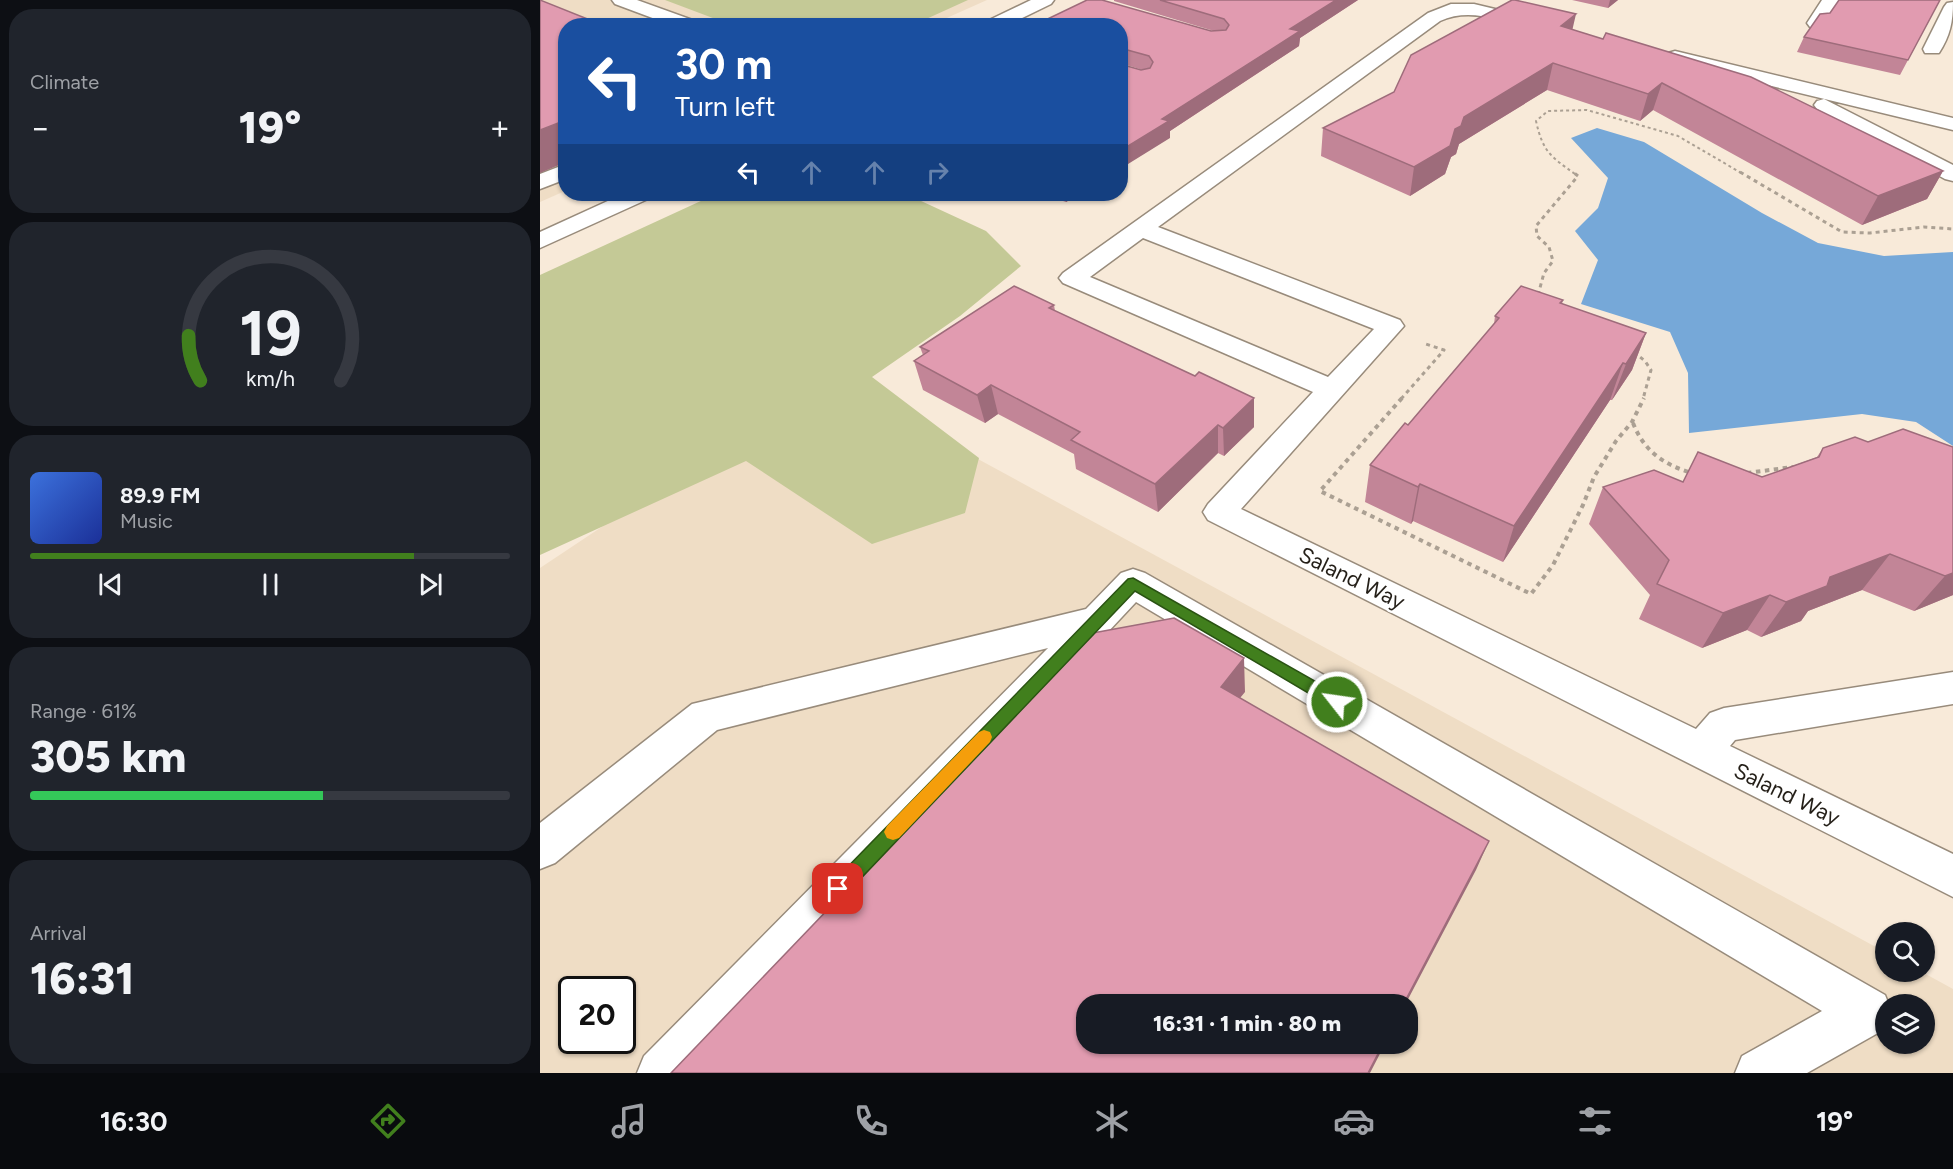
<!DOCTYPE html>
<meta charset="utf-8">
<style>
:root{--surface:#171b24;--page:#20242c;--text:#f1f3f6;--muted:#9ea1a6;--line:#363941;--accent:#417f1d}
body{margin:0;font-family:Figtree,sans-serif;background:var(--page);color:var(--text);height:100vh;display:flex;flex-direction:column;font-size:22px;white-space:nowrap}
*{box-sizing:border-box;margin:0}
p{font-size:20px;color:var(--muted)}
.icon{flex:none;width:33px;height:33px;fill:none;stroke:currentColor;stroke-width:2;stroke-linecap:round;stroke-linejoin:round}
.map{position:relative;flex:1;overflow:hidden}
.details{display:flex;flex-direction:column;gap:9px;padding:9px;background:#0d0f14;width:540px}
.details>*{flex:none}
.hud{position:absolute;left:18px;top:18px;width:570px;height:183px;border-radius:24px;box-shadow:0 2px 4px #0004;background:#1a4fa0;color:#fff;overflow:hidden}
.controls{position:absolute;left:1335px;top:922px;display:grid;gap:12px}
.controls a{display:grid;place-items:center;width:60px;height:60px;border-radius:50%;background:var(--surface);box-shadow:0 2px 4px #0004;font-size:30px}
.speed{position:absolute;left:18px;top:976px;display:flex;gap:12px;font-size:30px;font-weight:700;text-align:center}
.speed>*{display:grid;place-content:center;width:78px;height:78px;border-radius:50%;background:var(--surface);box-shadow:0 2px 4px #0004;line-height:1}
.speed .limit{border:3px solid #111;border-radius:9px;background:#fff;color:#111}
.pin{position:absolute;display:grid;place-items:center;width:51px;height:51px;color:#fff;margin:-26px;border-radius:12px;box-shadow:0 3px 9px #0006}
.me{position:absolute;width:66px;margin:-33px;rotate:300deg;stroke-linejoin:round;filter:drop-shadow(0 0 4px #0008)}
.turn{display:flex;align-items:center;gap:21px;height:126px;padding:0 18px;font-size:27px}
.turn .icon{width:78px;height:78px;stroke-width:2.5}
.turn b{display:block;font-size:42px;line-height:51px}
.lanes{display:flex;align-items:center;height:57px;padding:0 18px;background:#0003;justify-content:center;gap:30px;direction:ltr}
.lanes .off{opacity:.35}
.big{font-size:45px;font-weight:800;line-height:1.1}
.details .tile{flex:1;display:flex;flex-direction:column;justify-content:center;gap:9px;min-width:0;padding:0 21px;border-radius:24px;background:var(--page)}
.details .dial{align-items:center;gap:0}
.dial svg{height:156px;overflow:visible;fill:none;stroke:var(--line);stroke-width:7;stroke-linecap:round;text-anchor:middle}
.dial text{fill:var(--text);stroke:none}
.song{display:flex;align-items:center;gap:18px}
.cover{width:72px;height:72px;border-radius:9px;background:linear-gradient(135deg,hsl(220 70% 55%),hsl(230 70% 35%))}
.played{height:6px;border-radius:3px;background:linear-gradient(90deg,var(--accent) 80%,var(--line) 80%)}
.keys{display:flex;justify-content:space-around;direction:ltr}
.heat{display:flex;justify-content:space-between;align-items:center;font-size:33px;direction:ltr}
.charge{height:9px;border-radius:4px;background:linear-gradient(90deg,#34c759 61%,var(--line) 0)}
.trip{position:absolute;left:536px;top:994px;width:342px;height:60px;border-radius:24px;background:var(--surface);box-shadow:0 2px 4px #0004;font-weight:800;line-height:60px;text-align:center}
.menu{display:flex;height:96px;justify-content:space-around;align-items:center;background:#090b0e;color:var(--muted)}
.menu .icon{width:42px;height:42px}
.menu .selected{color:var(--accent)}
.menu b{font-size:27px;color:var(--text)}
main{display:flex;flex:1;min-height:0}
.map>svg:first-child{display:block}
.built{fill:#efddc5;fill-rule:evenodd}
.green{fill:#c4c996}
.water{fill:#76a8d8}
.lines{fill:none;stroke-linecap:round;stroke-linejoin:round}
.minor-casing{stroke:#988b7b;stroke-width:3}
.path-far2{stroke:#aba093;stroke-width:2;stroke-dasharray:3 3;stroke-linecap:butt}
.path-far1{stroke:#aba093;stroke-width:3;stroke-dasharray:4 4;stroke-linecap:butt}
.path{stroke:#aba093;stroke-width:4;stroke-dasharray:4.5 4.5;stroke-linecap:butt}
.minor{fill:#fff;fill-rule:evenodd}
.wall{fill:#c28597}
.shaded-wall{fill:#9e6c7b}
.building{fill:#e19bb0;stroke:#9e6c7b;stroke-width:1.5}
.route{fill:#417f1d;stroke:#2a5313;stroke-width:1.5}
.slow{fill:#f59e0b}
.labels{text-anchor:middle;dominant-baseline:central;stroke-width:4.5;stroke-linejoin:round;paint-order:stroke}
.street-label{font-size:22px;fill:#241f18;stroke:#fff}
</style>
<main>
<section class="details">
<div class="tile"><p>Climate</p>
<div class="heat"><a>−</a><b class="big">19°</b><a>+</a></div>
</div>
<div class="tile dial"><svg viewBox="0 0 100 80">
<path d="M14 69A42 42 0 1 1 86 69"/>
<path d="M14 69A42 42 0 0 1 8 46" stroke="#417f1d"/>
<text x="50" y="56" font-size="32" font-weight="700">19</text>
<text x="50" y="72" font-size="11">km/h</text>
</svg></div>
<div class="tile">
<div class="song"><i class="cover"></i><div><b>89.9 FM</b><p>Music</p></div></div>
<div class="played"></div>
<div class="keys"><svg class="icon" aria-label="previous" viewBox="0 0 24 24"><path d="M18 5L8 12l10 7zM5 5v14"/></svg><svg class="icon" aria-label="pause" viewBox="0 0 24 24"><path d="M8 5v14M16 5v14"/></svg><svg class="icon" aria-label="next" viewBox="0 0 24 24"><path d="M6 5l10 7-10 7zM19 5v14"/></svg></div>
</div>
<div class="tile"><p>Range · 61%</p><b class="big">305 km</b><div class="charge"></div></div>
<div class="tile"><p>Arrival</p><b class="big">16:31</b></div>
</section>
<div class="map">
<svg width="1413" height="1073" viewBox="0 0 1413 1073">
<rect width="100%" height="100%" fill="#f8ead9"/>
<path class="built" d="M 0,0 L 447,0 L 391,25 L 26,26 L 25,191 L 0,202 Z
M 287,377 L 1345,952 L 1346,972 L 1382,972 L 1413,989 L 1413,1073 L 0,1073 L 0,568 ZM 32,990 L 82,990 L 82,1041 L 32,1041 ZM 546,1005 L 867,1005 L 867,1044 L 546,1044 ZM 1346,1005 L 1384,1005 L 1384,1044 L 1346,1044 Z"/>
<path class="green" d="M 125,0 L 428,0 L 373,25 L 194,26 Z
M 176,194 L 366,194 L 446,231 L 481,266 L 420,316 L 332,377 L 439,458 L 425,513 L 332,544 L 206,461 L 0,555 L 0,275 Z"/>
<path class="water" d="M 1057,128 L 1104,142 L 1222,213 L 1278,243 L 1344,256 L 1413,252 L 1413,446 L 1376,422 L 1322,414 L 1149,433 L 1148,373 L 1130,332 L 1041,304 L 1058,260 L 1035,231 L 1058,208 L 1068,178 L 1031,138 Z"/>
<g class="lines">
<g class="minor-casing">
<path id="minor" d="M 72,0 L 97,0 L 158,22 L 161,26 L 134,26 L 75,4 Z
M 491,0 L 514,0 L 511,4 L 466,26 L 442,26 L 445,22 Z
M 1282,0 L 1300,0 L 1282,27 L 1270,27 L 1267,23 Z
M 1413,2 C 1413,22 1410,36 1399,53 L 1385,53 L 1383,49 L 1404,7 L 1407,3 Z
M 911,4 L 934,4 L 997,19 L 1000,23 L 997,27 L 991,28 C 961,21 930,7 900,21 L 618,227 L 860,320 L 864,326 L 701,509 L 1156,729 L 1170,713 L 1184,708 L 1413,672 L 1413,704 L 1195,740 L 1190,746 L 1413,854 L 1413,897 L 668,520 L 663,512 L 668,504 L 773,392 L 523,283 L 519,278 L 523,273 L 888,13 ZM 603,238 L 834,329 L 788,377 L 550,277 Z
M 1135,51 L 1413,118 L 1413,130 L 1128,61 L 1126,57 L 1128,53 Z
M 1284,99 L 1413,165 L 1413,181 L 1405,179 L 1277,109 L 1274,105 L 1277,101 Z
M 26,164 L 26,179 L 0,189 L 0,174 Z
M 83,194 L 111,194 L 108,199 L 0,248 L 0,232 Z
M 593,569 L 605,573 L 1345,995 L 1349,1005 L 1346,1005 L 1345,1029 L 1267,1073 L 1195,1073 L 1202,1056 L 1282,1011 L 596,602 L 155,1073 L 97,1073 L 104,1056 L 508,648 L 177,730 L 15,863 L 0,869 L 0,823 L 152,704 L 546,609 L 581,573 Z"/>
</g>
<path class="path-far2" d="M 1035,174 C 1010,156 1003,152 996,121 L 1008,111 L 1047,110 L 1138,136 L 1203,174"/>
<path class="path-far1" d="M 1200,172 L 1302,232 L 1330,233 L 1384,227 L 1413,229
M 998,295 L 1004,273 L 1013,261 L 1009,247 L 997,236 L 996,226 L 1038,176 L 1033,172
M 1094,352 L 1105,361 L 1111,370 L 1103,399
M 861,399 L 904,350 L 883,343"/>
<path class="path" d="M 862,398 L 780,491 L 991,594 L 1013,565 L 1043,505 L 1054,477 L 1076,441 L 1092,422 L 1104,398
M 1093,423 C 1104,451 1124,465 1152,473
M 1207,473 L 1253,467"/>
<use href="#minor" class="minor"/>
</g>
<path class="wall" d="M 574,0 L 818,0 L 760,38 L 759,46 L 630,131 L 630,138 L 601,70 L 603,70 L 580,63 L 580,26 L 674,31 L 574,1 Z
M 1032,0 L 1078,0 L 1068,8 Z
M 1400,0 L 1360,75 L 1257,52 L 1264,37 L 1290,13 Z
M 1032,29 L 1403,171 L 1387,199 L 1322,225 L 1113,110 L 1100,121 L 1007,90 L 919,144 L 916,154 L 911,157 L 905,174 L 870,196 L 781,156 L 783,128 Z
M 502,194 L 540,194 L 526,202 Z
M 1023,300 L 1022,304 L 1106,333 L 1092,370 L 1072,400 L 1070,400 L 963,562 L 873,521 L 871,524 L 825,502 L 830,465 L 868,425 L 954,324 L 955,316 Z
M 514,305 L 515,311 L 714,427 L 684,456 L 678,453 L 618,512 L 536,469 L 534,454 L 458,414 L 445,423 L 383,390 L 374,361 L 383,355 L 380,347 Z
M 1328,442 L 1413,447 L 1413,595 L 1374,611 L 1322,590 L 1268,611 L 1261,621 L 1221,637 L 1207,630 L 1162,648 L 1099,619 L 1110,595 L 1049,524 L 1063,487 L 1222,477 L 1277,457 L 1283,448 Z"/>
<path class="shaded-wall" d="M 796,0 L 818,0 L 760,38 L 759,46 L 630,131 L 630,138 L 580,169 L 580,151 L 622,119 L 750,29 Z
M 1070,0 L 1078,0 L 1068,8 Z
M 1036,14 L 1030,40 L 1021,26 Z
M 1013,63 L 1007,90 L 919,144 L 916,154 L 911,157 L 905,174 L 870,196 L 874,167 L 915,129 L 924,117 Z
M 1122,83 L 1113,110 L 1100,121 L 1108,94 Z
M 26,120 L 26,162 L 0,173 L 0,130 Z
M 1403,171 L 1387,199 L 1322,225 L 1338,196 Z
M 524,194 L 540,194 L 526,202 Z
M 1106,333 L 1092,370 L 1072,400 L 1086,364 Z
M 1083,363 L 1070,400 L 963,562 L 974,526 Z
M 451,385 L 458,414 L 445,423 L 437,395 Z
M 714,398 L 714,427 L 684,456 L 683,428 Z
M 678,425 L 678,453 L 618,512 L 615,484 Z
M 880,484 L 873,521 L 871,524 L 878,487 Z
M 1350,554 L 1322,590 L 1268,611 L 1261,621 L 1221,637 L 1246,602 L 1290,577 Z
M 1413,573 L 1413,595 L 1374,611 L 1405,576 Z
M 1230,595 L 1207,630 L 1162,648 L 1183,613 Z
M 704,658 L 705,692 L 682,720 L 681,687 Z
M 949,841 L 936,870 L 865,1005 L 863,1005 Z
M 843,1044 L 845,1044 L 830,1073 L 828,1073 Z"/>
<path class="building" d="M 0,0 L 65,26 L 26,26 L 26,120 L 0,130 Z
M 547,0 L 562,0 L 671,31 L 686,30 L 689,25 L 684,19 L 620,0 L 796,0 L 750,29 L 760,31 L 622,119 L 629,121 L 580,151 L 580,64 L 601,70 L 610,68 L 613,62 L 609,56 L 580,48 L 580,26 L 493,26 Z
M 972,0 L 975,0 L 1036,14 L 1021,26 L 1063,39 L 1066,33 L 1211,77 L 1403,171 L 1338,196 L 1122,83 L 1108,94 L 1013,63 L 924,117 L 921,126 L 915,129 L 910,146 L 874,167 L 783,128 L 854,92 L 871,55 Z
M 1299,0 L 1400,0 L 1368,60 L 1264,37 L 1280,14 L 1290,13 Z
M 474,286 L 514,305 L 509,308 L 655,376 L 659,372 L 714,398 L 683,428 L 678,425 L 615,484 L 531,440 L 540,432 L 451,385 L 437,395 L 374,361 L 389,351 L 380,347 Z
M 981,286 L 1023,300 L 1020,303 L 1106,333 L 1086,364 L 1083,363 L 974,526 L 880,484 L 878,487 L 830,465 L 865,423 L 868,425 L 959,318 L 955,316 Z
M 1363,429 L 1413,447 L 1413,573 L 1405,576 L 1350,554 L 1290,577 L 1287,586 L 1246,602 L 1230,595 L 1183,613 L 1117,584 L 1129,560 L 1063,487 L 1114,470 L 1143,482 L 1158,452 L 1222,477 L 1279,457 L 1283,448 L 1315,437 L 1328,442 Z
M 634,618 L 704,658 L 681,687 L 949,841 L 863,1005 L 546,1005 L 546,1044 L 843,1044 L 828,1073 L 131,1073 L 553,633 Z"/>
<path class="route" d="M 593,578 L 803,697 L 805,702 L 803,707 L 797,709 L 792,707 L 595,591 L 305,895 L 298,898 L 292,895 L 289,889 L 292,883 L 588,579 Z"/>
<path class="slow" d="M 444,730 L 450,732 L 452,737 L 450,742 L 359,838 L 353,840 L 347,838 L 344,832 L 347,826 L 439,732 Z"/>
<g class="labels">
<g class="street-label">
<text transform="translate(812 578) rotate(26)">Saland Way</text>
<text transform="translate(1247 794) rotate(26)">Saland Way</text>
</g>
</g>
</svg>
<div class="controls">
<a><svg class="icon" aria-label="search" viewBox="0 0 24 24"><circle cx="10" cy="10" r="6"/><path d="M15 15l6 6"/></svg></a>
<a><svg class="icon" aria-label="layers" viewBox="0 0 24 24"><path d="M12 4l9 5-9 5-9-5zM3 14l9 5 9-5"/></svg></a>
</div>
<div class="speed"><div class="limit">20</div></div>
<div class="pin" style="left:298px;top:889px;background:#d93025"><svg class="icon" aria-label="arrive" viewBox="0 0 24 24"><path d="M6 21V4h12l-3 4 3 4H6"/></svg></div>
<svg class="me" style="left:797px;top:702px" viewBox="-20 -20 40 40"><circle r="17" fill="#417f1d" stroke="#fff" stroke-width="3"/><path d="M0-11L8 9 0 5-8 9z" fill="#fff"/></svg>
<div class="trip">16:31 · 1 min · 80 m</div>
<div class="hud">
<div class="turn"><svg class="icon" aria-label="left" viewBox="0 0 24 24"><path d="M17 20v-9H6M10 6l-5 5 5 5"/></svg><div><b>30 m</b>Turn left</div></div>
<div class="lanes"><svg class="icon" aria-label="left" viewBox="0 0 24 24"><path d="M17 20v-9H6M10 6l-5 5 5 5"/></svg><svg class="icon off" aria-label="ahead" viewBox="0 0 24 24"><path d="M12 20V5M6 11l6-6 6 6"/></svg><svg class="icon off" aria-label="ahead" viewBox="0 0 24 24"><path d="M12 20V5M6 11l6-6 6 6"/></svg><svg class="icon off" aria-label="right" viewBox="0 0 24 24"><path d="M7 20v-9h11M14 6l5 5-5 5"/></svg></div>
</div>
</div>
</main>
<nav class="menu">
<b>16:30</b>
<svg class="icon selected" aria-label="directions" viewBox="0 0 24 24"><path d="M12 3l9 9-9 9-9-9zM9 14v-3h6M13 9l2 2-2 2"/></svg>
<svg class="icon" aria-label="music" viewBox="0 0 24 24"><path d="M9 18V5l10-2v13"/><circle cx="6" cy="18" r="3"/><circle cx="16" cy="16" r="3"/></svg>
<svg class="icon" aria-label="phone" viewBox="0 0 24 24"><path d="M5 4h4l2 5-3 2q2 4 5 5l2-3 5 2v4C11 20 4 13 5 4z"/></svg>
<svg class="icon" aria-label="climate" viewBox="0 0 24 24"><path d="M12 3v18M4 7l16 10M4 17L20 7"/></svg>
<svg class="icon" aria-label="car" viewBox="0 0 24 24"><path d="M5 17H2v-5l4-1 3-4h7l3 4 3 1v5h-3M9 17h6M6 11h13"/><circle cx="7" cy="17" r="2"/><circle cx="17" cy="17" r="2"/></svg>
<svg class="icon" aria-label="filters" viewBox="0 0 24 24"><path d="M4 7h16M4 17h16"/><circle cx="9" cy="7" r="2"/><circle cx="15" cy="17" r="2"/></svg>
<b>19°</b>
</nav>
